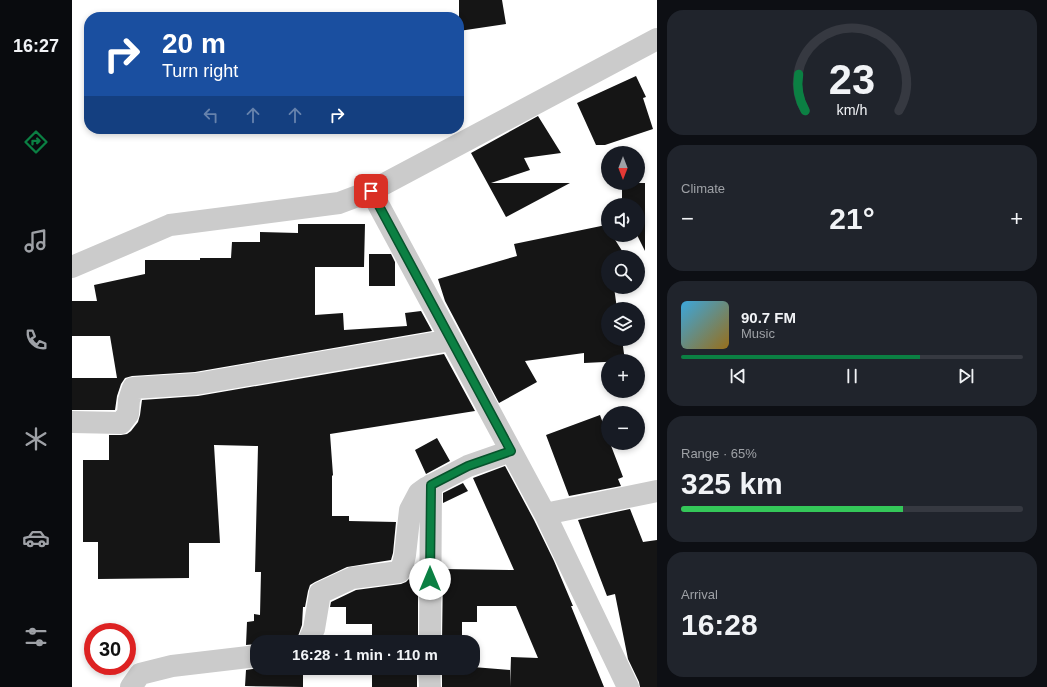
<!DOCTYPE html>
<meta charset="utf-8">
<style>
:root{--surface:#171b24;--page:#20242c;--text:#f1f3f6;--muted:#9ea1a6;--line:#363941;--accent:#0b8043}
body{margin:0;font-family:Arial,sans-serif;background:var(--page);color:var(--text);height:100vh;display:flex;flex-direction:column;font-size:15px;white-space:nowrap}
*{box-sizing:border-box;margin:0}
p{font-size:13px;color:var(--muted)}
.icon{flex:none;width:22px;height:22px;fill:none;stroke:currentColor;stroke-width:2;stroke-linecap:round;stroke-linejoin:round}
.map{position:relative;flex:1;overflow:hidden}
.panel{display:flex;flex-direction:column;gap:10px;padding:10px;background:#0d0f14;width:390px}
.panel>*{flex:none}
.banner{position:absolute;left:12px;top:12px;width:380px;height:122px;border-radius:16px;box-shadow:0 2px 6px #0003;background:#1a4fa0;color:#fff;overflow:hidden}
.needle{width:26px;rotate:180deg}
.tools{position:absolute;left:529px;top:146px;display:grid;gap:8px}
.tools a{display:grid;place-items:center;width:44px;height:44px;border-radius:50%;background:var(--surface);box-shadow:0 2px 6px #0003;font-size:20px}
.speed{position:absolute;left:12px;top:623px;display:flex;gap:8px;font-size:20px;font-weight:700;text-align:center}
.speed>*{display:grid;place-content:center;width:52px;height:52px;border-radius:50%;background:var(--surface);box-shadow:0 2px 6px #0003;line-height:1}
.speed .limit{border:6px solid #d22;background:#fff;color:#111}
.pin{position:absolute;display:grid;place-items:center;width:34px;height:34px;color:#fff;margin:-17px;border-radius:8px;box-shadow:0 2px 6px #0006}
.me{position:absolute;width:44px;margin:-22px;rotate:0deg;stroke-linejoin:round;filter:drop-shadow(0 0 3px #0008)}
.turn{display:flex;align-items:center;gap:14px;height:84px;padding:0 12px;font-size:18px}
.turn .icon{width:52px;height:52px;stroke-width:2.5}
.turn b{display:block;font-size:28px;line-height:34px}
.lanes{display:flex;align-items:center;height:38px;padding:0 12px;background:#0003;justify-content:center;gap:20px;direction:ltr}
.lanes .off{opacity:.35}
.big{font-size:30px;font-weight:600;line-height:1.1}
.panel .widget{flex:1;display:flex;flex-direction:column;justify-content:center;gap:6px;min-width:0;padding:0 14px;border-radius:16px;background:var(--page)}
.panel .dial{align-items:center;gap:0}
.dial svg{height:104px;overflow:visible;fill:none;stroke:var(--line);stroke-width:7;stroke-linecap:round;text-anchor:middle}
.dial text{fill:var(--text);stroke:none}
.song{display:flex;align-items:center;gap:12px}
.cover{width:48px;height:48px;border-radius:6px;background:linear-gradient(135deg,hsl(200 70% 55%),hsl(40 70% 35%))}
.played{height:4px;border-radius:2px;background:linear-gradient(90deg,var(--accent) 70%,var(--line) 70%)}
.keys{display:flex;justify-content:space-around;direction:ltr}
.heat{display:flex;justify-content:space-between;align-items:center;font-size:22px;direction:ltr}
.charge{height:6px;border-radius:3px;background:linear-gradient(90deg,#34c759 65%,var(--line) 0)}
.trip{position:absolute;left:178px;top:635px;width:230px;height:40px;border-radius:16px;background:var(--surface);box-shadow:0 2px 6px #0003;font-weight:600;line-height:40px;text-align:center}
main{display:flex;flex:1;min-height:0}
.tab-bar{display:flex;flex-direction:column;width:72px;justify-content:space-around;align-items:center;background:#090b0e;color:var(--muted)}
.tab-bar .icon{width:28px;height:28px}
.tab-bar .on{color:var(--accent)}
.tab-bar b{font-size:18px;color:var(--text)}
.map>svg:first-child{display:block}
.building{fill:#151515}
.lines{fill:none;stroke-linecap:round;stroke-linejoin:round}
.minor{stroke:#cbcbcb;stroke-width:22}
.route-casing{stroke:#07532c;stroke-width:10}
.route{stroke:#0b8043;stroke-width:7}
</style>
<main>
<nav class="tab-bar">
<b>16:27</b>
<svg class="icon on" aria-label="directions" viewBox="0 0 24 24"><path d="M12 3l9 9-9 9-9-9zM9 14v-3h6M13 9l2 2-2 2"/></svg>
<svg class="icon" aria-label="music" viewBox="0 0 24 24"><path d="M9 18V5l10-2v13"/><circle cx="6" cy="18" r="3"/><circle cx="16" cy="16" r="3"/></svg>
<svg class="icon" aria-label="phone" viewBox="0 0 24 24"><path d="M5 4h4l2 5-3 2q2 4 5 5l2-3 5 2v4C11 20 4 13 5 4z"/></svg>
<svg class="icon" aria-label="climate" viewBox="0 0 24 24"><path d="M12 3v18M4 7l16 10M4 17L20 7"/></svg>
<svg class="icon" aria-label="car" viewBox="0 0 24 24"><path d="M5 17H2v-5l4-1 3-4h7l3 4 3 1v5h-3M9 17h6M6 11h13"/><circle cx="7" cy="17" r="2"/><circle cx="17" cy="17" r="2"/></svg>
<svg class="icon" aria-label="filters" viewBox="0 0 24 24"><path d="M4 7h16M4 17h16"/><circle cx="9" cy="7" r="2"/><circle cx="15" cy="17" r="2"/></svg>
</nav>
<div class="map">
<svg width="585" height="687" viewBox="0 0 585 687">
<rect width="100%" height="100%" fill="#fff"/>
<path class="building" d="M 387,0 L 430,0 L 434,24 L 387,31 Z
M 564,76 L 574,97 L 571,98 L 581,129 L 533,145 L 524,145 L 505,103 Z
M 466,116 L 489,153 L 452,158 L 458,170 L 419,183 L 498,183 L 434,217 L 399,153 Z
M 550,183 L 573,183 L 573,251 L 565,235 L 566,205 L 552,205 L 550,202 Z
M 226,224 L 293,224 L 292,267 L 243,267 L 243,315 L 271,313 L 272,330 L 335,326 L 333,313 L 349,311 L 360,331 L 123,372 L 60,376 L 53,378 L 49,384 L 45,396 L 43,410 L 0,410 L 0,378 L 45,378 L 38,336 L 0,336 L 0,301 L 25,301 L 22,285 L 73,274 L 73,260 L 128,260 L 128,258 L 159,258 L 160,242 L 188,242 L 188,232 L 226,233 Z
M 534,225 L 536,229 L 536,235 L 540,235 L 554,257 L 536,257 L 536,287 L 542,287 L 545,309 L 536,309 L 536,339 L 550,339 L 553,361 L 512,363 L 512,353 L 453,361 L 465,382 L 427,403 L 373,301 L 366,279 L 445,256 L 442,244 Z
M 297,254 L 319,254 L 323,262 L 323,286 L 297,286 Z
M 372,354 L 403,411 L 258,434 L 261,475 L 260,476 L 260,516 L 277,516 L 277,521 L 324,522 L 321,553 L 319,560 L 275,567 L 243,582 L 238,585 L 236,591 L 233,607 L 231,607 L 230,625 L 224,642 L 185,642 L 185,644 L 174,645 L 175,622 L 182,621 L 182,614 L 188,615 L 189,572 L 183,572 L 186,446 L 142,445 L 148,543 L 117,543 L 117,578 L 26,579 L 26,542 L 11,542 L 11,460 L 37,460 L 37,435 L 49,435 L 55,434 L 59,431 L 66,422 L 68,415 L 70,400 L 126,396 Z
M 528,415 L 536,437 L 536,443 L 538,443 L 551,477 L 546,479 L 549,486 L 497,496 L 474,435 Z
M 365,438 L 378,461 L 354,474 L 343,450 Z
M 433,466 L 462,520 L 482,561 L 501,606 L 499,606 L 532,687 L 438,687 L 439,657 L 466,658 L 444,606 L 405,606 L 405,622 L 390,622 L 390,642 L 370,642 L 371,569 L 442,570 L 401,478 Z
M 391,483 L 396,491 L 371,503 L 371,493 Z
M 558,509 L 571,542 L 585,540 L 585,687 L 568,687 L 567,682 L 556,659 L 543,594 L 535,596 L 506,520 Z
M 342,569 L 346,569 L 346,642 L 300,642 L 300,624 L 274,624 L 274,607 L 258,607 L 259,602 L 284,590 L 329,584 L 334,582 L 338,578 Z
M 401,667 L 438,670 L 438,687 L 370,687 L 370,668 Z
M 188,668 L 231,668 L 231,687 L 173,686 L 174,670 Z
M 300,668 L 345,668 L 345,687 L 300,687 Z"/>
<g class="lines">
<path class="minor" d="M 299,191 L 473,514 L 556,687
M 0,267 L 98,225 L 267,203 L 299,191 L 585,39
M 0,422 L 49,423 L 56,414 L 57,400 L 61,388 L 124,384 L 379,340
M 473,514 L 585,491
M 236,642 L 242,629 L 248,593 L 280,578 L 327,572 L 331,564 L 333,555 L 338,510 L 347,493 L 354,488 L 396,466 L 439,451
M 358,642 L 359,485
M 357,668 L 358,687
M 59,687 L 68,674 L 100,666 L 185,656"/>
</g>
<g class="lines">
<g class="route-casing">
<path id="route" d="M 299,191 L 439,451 L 396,466 L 359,485 L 358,579"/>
</g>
<use href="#route" class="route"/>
</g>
</svg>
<div class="tools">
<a><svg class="needle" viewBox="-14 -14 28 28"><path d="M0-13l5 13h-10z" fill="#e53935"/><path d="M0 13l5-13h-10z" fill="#9ea1a6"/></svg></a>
<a><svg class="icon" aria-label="sound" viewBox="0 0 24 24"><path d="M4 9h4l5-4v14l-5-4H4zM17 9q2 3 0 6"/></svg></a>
<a><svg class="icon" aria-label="search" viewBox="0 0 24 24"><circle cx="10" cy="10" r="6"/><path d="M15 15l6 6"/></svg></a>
<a><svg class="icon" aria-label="layers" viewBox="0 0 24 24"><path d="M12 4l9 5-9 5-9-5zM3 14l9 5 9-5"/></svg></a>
<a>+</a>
<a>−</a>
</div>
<div class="speed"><div class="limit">30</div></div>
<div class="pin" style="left:299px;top:191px;background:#d93025"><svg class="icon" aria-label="arrive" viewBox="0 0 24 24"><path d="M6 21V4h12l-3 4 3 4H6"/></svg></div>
<svg class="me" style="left:358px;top:579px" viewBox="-20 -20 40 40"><circle r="19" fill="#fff"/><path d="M0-13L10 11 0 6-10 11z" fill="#0b8043"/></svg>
<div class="trip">16:28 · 1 min · 110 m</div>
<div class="banner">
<div class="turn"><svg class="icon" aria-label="right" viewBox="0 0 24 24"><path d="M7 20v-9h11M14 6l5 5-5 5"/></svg><div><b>20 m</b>Turn right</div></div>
<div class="lanes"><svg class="icon off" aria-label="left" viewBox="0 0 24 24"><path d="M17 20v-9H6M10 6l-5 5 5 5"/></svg><svg class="icon off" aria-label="ahead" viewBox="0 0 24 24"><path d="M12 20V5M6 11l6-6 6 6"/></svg><svg class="icon off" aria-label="ahead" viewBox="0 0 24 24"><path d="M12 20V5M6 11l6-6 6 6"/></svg><svg class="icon" aria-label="right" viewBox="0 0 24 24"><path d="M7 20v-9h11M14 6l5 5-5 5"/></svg></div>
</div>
</div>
<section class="panel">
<div class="widget dial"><svg viewBox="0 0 100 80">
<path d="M14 69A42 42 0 1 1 86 69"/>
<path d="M14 69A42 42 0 0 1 9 41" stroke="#0b8043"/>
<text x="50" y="56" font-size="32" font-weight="700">23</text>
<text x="50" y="72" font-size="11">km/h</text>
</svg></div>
<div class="widget"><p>Climate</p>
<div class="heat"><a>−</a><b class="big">21°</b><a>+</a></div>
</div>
<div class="widget">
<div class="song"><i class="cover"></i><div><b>90.7 FM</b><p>Music</p></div></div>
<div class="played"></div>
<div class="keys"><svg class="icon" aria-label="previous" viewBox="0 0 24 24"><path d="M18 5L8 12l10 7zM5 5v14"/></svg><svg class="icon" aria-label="pause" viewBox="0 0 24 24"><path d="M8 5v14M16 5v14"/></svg><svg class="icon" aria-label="next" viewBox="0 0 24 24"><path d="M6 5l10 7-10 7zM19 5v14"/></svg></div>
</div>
<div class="widget"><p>Range · 65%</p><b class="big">325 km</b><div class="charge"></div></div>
<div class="widget"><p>Arrival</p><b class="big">16:28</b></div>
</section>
</main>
